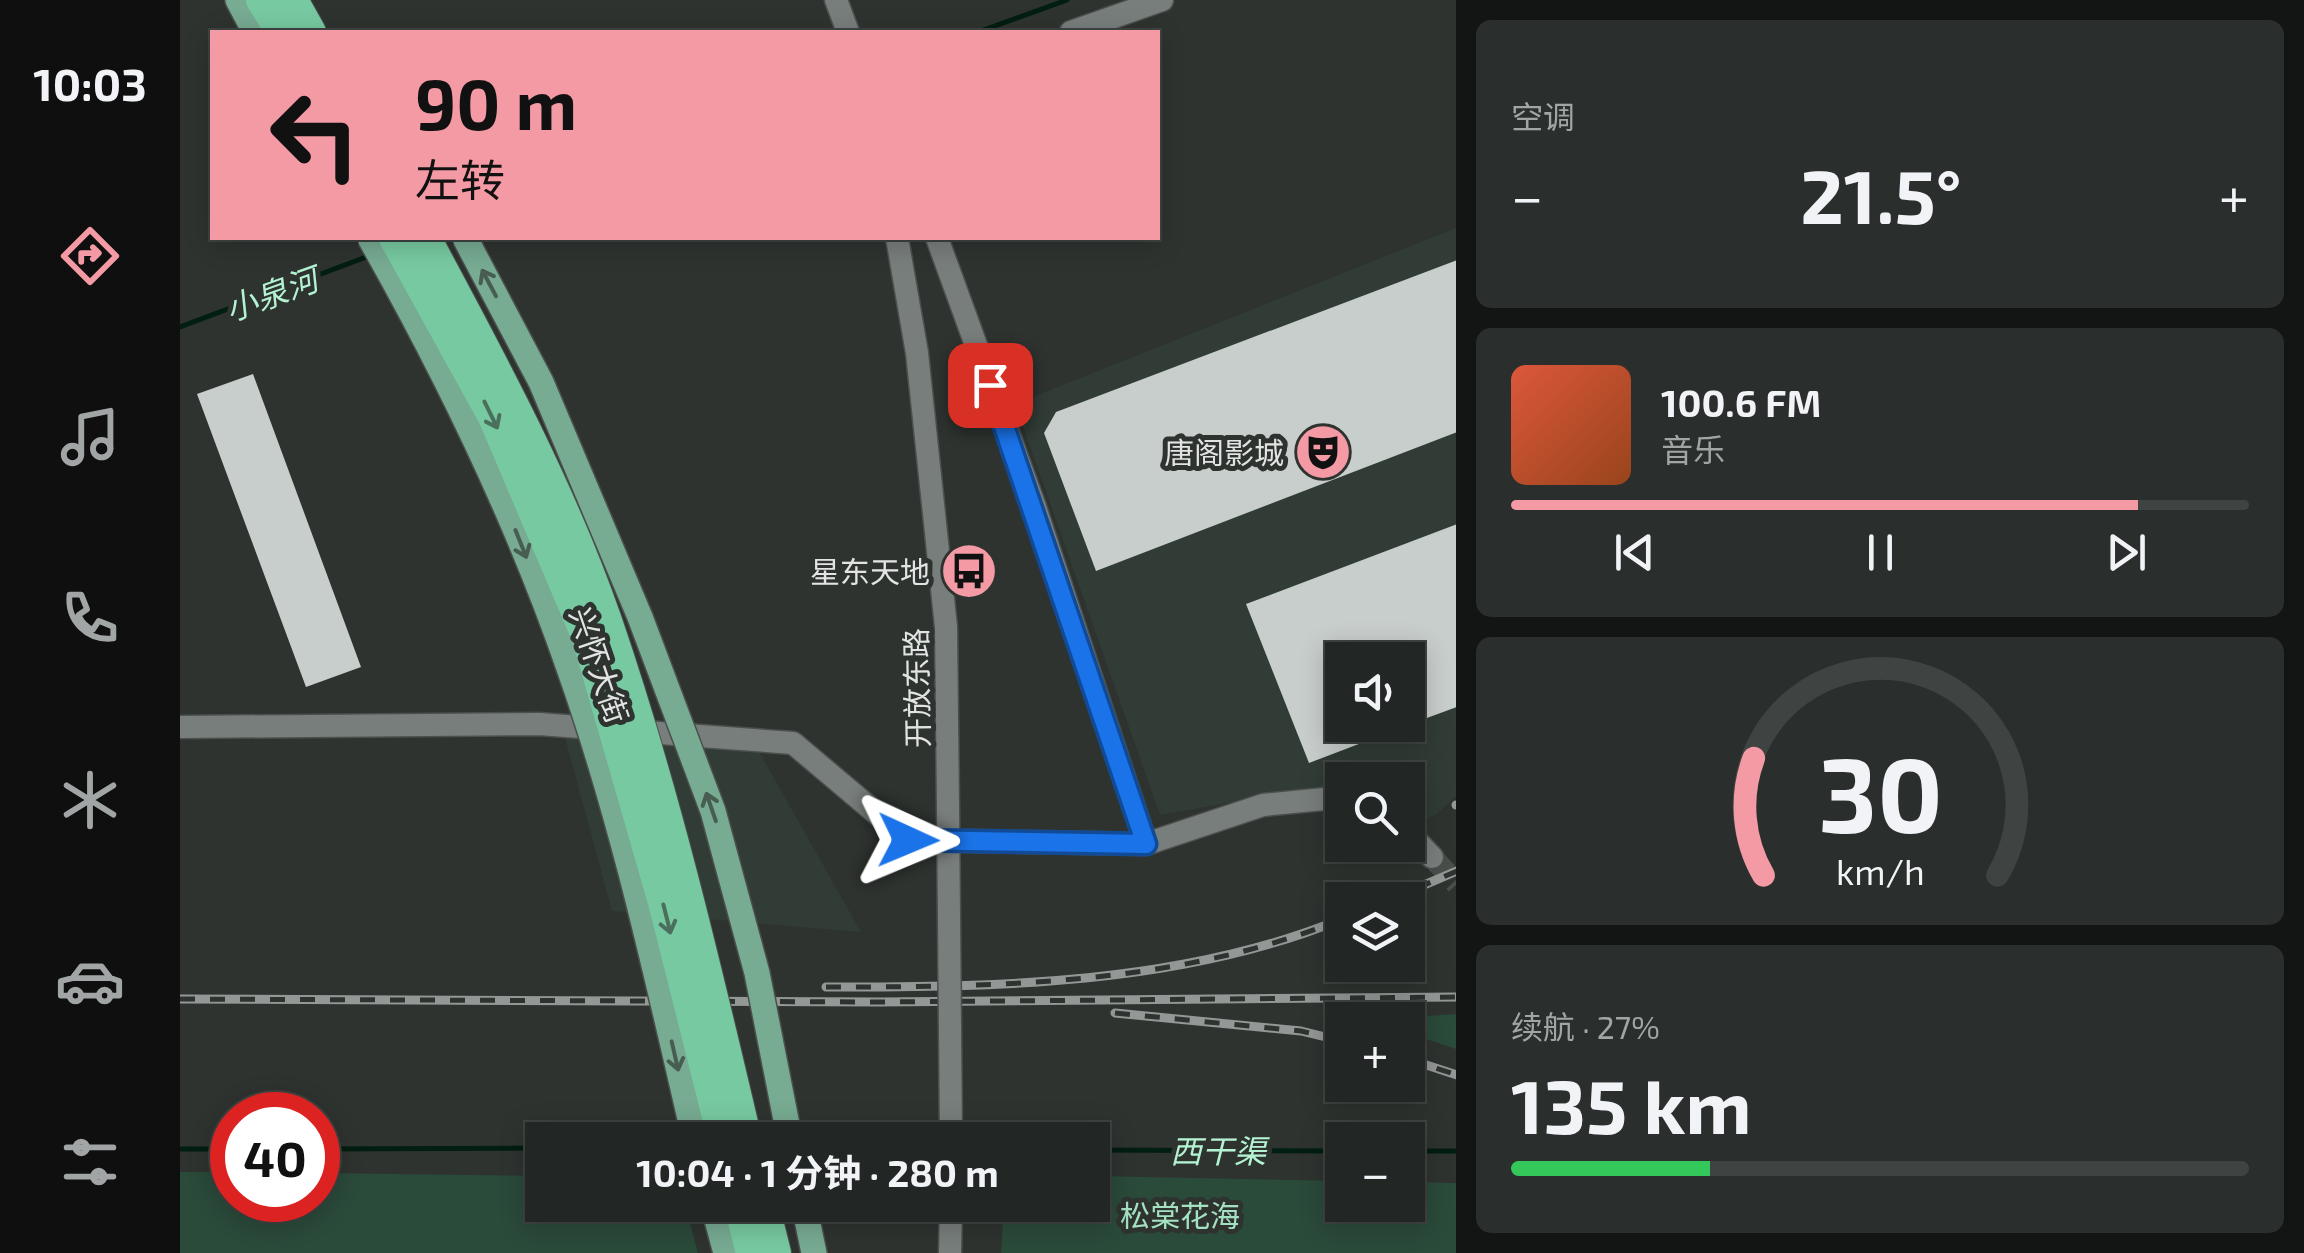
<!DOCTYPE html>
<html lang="zh">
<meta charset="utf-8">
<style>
:root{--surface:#222624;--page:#2a2e2c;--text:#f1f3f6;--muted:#a2a5a6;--line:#3f4341;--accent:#f49aa5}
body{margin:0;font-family:"Exo 2","Noto Sans SC",sans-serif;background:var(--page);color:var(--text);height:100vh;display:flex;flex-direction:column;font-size:38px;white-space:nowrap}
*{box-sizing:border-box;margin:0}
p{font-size:32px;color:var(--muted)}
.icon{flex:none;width:55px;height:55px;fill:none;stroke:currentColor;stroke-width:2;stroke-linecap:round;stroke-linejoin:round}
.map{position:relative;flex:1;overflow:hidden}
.sheet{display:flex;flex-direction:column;gap:20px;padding:20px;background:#131514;width:848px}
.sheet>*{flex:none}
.banner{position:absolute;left:30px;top:30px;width:950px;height:210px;border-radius:0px;box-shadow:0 5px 25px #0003,0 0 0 2px var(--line);background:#f49aa5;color:#111;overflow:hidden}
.fabs{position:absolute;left:1145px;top:642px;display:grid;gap:20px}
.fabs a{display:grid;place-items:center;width:100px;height:100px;border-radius:0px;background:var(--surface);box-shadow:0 5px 25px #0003,0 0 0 2px var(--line);font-size:50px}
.speed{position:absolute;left:30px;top:1092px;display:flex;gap:20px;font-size:50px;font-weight:700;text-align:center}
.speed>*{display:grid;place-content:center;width:130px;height:130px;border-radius:50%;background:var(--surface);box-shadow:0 5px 25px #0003,0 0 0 2px var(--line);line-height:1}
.speed .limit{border:15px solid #d22;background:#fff;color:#111}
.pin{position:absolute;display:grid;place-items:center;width:85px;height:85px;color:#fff;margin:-42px;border-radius:20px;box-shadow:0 5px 15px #0006}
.me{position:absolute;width:110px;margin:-55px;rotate:91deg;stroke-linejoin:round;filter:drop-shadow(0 0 8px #0008)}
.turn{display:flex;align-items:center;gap:35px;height:210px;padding:0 40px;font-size:45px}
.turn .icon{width:130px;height:130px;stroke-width:2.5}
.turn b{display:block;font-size:70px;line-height:85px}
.big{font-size:75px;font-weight:700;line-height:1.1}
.sheet .tile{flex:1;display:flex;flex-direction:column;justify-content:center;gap:15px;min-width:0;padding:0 35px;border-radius:15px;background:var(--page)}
.sheet .dial{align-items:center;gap:0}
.dial svg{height:260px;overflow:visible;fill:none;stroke:var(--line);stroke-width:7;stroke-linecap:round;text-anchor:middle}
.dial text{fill:var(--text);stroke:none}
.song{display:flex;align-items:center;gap:30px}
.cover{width:120px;height:120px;border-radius:15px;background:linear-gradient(135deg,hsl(10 70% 55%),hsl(20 70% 35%))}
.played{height:10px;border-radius:5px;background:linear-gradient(90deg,var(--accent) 85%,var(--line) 85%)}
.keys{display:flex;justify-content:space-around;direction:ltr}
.heat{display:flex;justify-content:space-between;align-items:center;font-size:55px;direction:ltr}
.charge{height:15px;border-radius:8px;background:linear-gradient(90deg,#34c759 27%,var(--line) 0)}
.trip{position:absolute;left:345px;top:1122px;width:585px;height:100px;border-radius:0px;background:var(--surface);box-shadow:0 5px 25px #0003,0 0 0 2px var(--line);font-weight:700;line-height:100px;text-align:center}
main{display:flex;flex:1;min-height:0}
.tabs{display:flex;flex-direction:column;width:180px;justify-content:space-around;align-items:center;background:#0e0f0e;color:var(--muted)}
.tabs .icon{width:70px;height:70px}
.tabs .current{color:var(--accent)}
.tabs b{font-size:45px;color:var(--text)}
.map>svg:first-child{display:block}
.built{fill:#303c35;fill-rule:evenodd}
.green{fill:#2a4a3a}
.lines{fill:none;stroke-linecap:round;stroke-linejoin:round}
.stream{stroke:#001e11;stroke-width:5}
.building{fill:#c8cecb}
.minor-tunnel{stroke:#494e4b;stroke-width:22;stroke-dasharray:22 11;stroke-linecap:butt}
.minor-casing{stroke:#4b4f4d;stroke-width:25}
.major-casing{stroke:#4b4f4d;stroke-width:28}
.highway-casing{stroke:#4b4f4d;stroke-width:32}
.minor{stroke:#787e7b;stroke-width:22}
.major{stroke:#77ab92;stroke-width:25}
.highway{stroke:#77c9a1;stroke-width:30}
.rail-casing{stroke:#939795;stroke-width:9}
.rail{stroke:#2e3330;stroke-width:5;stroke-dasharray:15;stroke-linecap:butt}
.minor-bridge-casing{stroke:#4b4f4d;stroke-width:25;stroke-linecap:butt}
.major-bridge-casing{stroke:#4b4f4d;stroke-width:28;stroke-linecap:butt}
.highway-bridge-casing{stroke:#4b4f4d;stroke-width:32;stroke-linecap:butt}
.minor-bridge{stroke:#787e7b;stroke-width:22}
.major-bridge{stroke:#77ab92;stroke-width:25}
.highway-bridge{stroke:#77c9a1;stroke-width:30}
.oneway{stroke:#485d52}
.oneway2{stroke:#4b6f5d}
.route-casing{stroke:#114b97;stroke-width:25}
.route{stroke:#1a73e8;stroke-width:18}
.labels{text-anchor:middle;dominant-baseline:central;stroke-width:10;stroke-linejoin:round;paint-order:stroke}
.poi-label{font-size:30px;fill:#e1e4e2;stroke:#2e3330;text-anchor:end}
.street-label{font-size:30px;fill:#e1e4e2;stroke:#2e3330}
.park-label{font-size:30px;fill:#a3e1c1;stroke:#2e3330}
.water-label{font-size:32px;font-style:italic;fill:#b4f3d2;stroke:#2e3330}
</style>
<main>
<nav class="tabs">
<b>10:03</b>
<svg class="icon current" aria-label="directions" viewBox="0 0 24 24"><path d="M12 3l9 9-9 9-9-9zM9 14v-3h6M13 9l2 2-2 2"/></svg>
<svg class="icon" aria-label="music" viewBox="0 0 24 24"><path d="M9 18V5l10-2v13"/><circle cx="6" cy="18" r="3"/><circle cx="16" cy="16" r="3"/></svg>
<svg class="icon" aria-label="phone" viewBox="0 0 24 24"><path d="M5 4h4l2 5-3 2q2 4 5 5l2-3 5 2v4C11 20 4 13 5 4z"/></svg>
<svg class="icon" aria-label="climate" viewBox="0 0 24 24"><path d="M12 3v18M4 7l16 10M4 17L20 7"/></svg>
<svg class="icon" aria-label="car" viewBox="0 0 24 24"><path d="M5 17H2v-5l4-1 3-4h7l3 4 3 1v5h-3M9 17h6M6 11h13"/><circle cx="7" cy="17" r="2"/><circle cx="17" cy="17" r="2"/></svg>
<svg class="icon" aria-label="filters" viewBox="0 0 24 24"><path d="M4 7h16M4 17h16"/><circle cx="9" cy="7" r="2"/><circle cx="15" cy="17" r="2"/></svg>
</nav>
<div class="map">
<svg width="1277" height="1253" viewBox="0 0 1277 1253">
<rect width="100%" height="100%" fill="#2e3330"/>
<path class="built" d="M 1276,228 L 1276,796 L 1257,814 L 1237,822 L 1228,818 L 1228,780 L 1162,780 L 1162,796 L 1121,790 L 980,815 L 835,404 ZM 1162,660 L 1228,660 L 1228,725 L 1162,725 Z
M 385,738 L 573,741 L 681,932 L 432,911 Z"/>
<path class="green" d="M 1276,1014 L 1276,1049 L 1228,1033 L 1228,1020 L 1187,1020 Z
M 0,1172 L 52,1172 L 52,1200 L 138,1200 L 138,1173 L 362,1176 L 362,1205 L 505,1205 L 518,1253 L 0,1253 Z
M 913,1176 L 1162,1181 L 1162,1205 L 1228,1205 L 1228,1182 L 1276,1183 L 1276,1253 L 821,1253 L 824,1205 L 912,1205 Z"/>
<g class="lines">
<path class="stream" d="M 798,32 L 887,0
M 0,327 L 189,256
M 0,1149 L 52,1149
M 138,1149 L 362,1148
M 912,1150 L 1162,1151
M 1228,1151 L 1277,1151"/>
</g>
<path class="building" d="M 1277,260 L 1277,432 L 916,571 L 864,433 L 876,412 Z
M 73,374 L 181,667 L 126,687 L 17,394 Z
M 1277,524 L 1277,707 L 1228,725 L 1228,660 L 1162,660 L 1162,725 L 1226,726 L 1129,763 L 1066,604 Z"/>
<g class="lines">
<path class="minor-tunnel" d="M 1252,857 L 1277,884"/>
<g class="minor-casing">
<path id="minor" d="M 656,0 L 668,32
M 891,32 L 982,0
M 717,238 L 737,353 L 766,627 L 768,807
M 757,238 L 854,504 L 966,844
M 0,727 L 359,724 L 613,743 L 728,840 L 966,844 L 1083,805 L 1144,799 L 1162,804
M 1228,832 L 1252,857
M 770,1253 L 771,1205"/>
</g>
<g class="major-casing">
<path id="major" d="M 58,0 L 75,32
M 533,1205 L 546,1253
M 624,1205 L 634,1253"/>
</g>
<g class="highway-casing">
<path id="highway" d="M 81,0 L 101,32
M 113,0 L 131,32
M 559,1205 L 571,1253
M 584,1205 L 596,1253"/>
</g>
<use href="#minor" class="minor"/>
<use href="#major" class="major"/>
<use href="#highway" class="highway"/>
<g class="rail-casing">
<path id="rail" d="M 1276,805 L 1277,805
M 1209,900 L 1277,871
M 646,987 C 819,987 1000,985 1162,919
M 0,999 L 700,1002 L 1277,997
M 935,1013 L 1121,1031 L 1162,1041
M 1228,1059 L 1277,1075"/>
</g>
<use href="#rail" class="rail"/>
<g class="minor-bridge-casing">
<path id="minor-bridge" d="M 768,807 L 771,1140"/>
</g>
<g class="major-bridge-casing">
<path id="major-bridge" d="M 190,238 C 268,376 338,520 390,671 C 444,824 478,982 515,1140
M 285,238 L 361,382 L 460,617 L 533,811 L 577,973 L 610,1140"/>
</g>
<g class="highway-bridge-casing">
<path id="highway-bridge" d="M 214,238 L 313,417 L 407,638 L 483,902 L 543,1140
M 246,238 C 312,361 381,488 427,621 C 485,790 526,966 567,1140"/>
</g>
<use href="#minor-bridge" class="minor-bridge"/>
<use href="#major-bridge" class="major-bridge"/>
<use href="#highway-bridge" class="highway-bridge"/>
</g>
<defs><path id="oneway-shaft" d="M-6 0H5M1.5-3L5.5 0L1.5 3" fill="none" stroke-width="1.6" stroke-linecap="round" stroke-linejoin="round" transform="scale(2.5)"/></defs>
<g class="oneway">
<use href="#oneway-shaft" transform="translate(309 283) rotate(-118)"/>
<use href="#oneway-shaft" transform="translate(341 544) rotate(68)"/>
<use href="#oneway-shaft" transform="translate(531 807) rotate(-109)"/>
<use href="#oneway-shaft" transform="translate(495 1056) rotate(77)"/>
</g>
<g class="oneway2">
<use href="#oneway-shaft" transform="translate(311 415) rotate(64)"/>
<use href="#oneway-shaft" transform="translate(487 919) rotate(76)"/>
</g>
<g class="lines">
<g class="route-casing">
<path id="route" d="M 728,840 L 966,844 L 810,385"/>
</g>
<use href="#route" class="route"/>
</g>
<defs>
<g id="theatre-disc" transform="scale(2.875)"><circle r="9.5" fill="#f49aa5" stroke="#2e3330"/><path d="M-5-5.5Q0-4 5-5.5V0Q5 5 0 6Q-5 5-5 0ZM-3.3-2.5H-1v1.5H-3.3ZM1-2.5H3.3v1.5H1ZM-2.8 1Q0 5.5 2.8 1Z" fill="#111"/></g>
<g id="bus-disc" transform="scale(2.875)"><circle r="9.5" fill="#f49aa5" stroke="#2e3330"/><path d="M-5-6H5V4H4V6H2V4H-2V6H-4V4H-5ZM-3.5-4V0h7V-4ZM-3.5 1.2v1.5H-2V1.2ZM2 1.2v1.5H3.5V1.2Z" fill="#111"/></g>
</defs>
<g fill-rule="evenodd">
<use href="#theatre-disc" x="1143" y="452"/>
<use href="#bus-disc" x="789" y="571"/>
</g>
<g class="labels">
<g class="poi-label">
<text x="1104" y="452">唐阁影城</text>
<text x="750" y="571">星东天地</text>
</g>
<g class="street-label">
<text transform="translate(420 665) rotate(71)">兴怀大街</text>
<text transform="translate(736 688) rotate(-91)">开放东路</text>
</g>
<g class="park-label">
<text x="1000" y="1215">松棠花海</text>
</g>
<g class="water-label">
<text transform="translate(91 293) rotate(-20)">小泉河</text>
<text x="1038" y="1150">西干渠</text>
</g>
</g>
</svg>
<div class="fabs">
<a><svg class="icon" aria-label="sound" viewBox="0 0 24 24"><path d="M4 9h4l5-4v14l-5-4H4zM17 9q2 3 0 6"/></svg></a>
<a><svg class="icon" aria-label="search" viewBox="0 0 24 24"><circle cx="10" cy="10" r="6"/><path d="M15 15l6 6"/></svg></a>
<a><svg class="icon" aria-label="layers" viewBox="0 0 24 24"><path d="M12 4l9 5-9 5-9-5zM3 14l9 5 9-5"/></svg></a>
<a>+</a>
<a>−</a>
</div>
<div class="speed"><div class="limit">40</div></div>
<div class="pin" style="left:810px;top:385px;background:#d93025"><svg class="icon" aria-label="arrive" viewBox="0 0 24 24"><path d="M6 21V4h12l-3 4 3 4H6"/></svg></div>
<svg class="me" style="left:728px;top:840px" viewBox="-20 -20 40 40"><path d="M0-17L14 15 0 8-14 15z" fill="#1a73e8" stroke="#fff" stroke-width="4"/></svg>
<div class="trip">10:04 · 1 分钟 · 280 m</div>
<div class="banner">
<div class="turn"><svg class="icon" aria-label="left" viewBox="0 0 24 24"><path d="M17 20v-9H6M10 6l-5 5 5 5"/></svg><div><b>90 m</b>左转</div></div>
</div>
</div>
<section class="sheet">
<div class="tile"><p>空调</p>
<div class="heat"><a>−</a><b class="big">21.5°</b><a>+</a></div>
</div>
<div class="tile">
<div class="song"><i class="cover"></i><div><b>100.6 FM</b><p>音乐</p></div></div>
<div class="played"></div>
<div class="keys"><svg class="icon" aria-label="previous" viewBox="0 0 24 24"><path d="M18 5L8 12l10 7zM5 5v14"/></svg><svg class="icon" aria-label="pause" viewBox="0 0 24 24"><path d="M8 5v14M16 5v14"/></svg><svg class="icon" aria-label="next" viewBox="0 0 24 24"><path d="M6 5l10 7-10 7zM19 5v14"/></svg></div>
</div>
<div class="tile dial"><svg viewBox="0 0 100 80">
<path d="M14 69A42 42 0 1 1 86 69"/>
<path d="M14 69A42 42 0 0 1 11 33" stroke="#f49aa5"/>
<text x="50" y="56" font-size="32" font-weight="700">30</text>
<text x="50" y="72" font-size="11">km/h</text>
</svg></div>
<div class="tile"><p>续航 · 27%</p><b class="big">135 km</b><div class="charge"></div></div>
</section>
</main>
